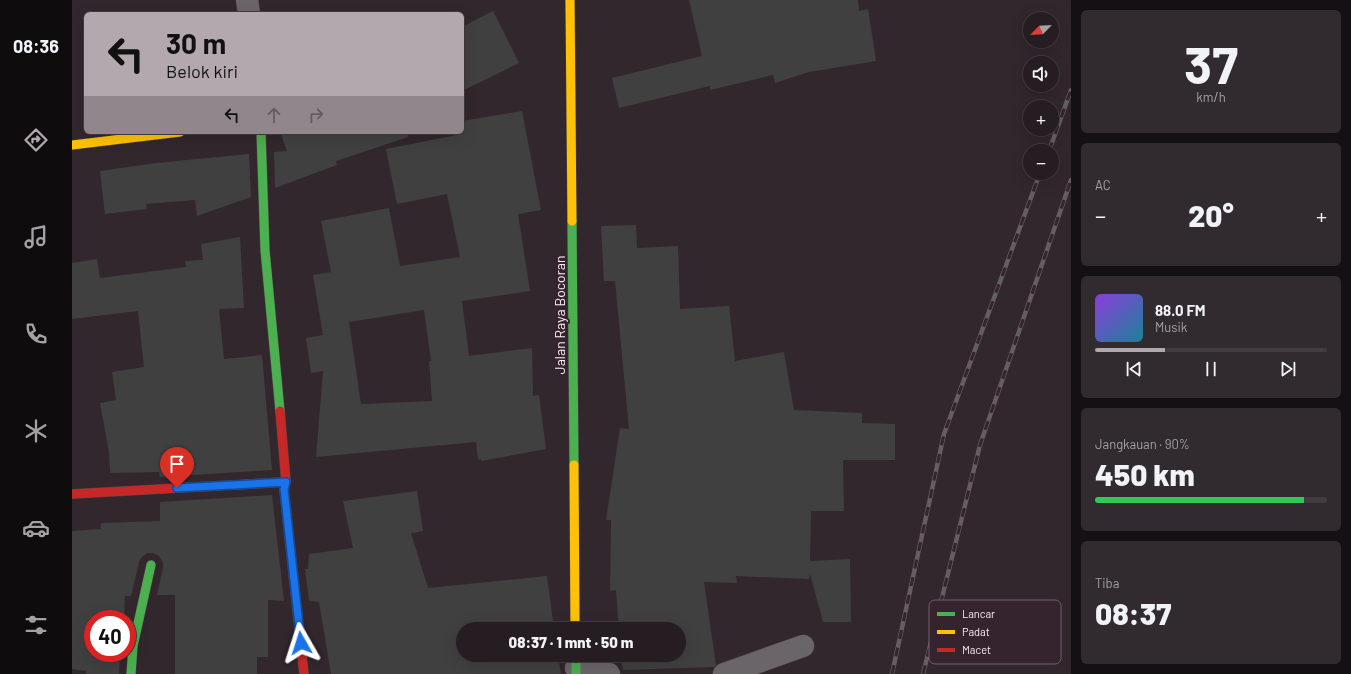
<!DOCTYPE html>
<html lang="id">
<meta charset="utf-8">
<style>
:root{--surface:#251d22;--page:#312a2f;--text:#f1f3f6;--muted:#a3a2a5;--line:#423b40;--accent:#b4a8af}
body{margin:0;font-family:Barlow,sans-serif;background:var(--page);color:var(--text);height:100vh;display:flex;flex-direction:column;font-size:15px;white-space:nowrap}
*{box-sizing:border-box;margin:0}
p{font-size:13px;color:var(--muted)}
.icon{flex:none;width:22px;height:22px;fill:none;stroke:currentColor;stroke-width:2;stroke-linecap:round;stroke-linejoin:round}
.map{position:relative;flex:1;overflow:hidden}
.panel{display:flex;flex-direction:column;gap:10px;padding:10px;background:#141013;width:280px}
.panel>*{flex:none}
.top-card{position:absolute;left:12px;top:12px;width:380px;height:122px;border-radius:6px;box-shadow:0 4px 16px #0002,0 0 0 1px var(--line);background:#b4a8af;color:#111;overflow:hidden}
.needle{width:26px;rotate:245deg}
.fabs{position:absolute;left:951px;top:12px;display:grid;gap:8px}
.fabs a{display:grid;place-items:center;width:36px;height:36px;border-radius:50%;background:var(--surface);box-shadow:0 4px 16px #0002,0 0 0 1px var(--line);font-size:20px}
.speed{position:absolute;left:12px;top:610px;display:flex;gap:8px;font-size:20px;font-weight:700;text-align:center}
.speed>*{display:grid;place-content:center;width:52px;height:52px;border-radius:50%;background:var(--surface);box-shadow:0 4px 16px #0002,0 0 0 1px var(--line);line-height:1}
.speed .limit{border:6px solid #d22;background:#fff;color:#111}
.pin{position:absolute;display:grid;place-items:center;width:34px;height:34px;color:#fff;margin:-41px -17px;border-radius:50% 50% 50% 0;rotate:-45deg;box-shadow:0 0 4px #0007}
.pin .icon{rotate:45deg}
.me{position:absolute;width:44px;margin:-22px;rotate:354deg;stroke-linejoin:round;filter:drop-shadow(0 0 3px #0008)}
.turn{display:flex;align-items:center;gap:14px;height:84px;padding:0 16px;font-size:18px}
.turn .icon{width:52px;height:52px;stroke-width:2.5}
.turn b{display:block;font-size:28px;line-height:34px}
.lanes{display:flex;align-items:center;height:38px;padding:0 16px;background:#0003;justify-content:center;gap:20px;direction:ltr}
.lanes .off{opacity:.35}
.big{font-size:30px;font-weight:800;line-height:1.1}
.panel .card{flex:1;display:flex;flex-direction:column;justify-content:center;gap:6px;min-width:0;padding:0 14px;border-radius:6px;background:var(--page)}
.panel .dial{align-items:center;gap:0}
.dial b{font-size:52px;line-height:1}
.song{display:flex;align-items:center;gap:12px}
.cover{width:48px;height:48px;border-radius:6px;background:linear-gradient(135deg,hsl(270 70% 55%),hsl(190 70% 35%))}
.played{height:4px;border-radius:2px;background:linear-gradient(90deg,var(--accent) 30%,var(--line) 30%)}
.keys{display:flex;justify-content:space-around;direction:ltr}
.heat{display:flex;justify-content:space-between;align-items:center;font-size:22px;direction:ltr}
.charge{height:6px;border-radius:3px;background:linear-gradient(90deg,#34c759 90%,var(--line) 0)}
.trip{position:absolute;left:384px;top:622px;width:230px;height:40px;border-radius:20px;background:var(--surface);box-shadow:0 4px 16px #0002,0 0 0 1px var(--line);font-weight:800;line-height:40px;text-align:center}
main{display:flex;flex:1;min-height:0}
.dock{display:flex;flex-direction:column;width:72px;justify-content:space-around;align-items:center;background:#0f0c0e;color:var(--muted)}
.dock .icon{width:28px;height:28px}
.dock .on{color:var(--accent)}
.dock b{font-size:18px;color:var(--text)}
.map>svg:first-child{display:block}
.building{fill:#414040;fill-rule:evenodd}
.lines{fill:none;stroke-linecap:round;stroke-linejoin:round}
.street-casing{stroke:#4c4449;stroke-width:23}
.fast-casing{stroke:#4c4449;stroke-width:10}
.slow-casing{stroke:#4c4449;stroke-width:10}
.jam-casing{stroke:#4c4449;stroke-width:10}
.street{stroke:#6a6568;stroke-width:22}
.fast{stroke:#4caf50;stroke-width:9}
.slow{stroke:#ffc107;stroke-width:9}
.jam{stroke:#c62828;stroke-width:9}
.rail-casing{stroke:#645e62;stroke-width:4.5}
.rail{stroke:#35232e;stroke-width:3;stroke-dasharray:9;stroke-linecap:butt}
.route-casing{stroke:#114b97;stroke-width:10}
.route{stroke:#1a73e8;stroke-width:7}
.labels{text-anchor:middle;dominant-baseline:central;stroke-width:4;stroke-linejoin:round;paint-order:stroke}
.street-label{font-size:14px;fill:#faeef5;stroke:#35232e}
.key{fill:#35232e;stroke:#70606a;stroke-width:1}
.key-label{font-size:11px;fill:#faeef5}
</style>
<main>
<nav class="dock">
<b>08:36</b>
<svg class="icon on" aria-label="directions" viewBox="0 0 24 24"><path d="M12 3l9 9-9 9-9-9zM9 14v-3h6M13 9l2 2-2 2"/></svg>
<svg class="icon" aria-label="music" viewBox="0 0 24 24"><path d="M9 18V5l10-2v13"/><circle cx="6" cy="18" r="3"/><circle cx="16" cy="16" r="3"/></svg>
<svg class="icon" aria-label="phone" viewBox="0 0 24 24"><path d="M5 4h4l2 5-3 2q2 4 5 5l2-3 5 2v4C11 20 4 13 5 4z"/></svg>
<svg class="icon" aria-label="climate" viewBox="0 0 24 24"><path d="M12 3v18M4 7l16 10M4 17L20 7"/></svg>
<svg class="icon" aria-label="car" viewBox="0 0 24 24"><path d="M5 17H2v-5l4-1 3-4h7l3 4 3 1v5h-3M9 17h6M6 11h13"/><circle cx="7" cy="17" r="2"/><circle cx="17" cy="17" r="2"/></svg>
<svg class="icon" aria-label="filters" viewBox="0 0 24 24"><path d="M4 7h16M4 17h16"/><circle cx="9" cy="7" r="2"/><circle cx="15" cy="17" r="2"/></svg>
</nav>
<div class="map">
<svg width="999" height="674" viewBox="0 0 999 674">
<rect width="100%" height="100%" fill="#31272d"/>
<path class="building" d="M 617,0 L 786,0 L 787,11 L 796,9 L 804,61 L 737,72 L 703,83 L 701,75 L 638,90 L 638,86 L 547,108 L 540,78 L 630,56 Z
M 421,11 L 447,63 L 390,91 L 390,27 Z
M 450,111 L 469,210 L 446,214 L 458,291 L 390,301 L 397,356 L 460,348 L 461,396 L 467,395 L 474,449 L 409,461 L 409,459 L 406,460 L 404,442 L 244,457 L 251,371 L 239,373 L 234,338 L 251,335 L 241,275 L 259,272 L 249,221 L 317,208 L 328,266 L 388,257 L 375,194 L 325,204 L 314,149 L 390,134 L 390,121 ZM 352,310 L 359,361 L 357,361 L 360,401 L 289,404 L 277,322 Z
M 208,132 L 335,132 L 336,137 L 264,161 L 265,165 L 203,188 L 202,152 L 215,151 Z
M 177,154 L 179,197 L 125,216 L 123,200 L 74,204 L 75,209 L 33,214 L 28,171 L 84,163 Z
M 564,225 L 565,248 L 606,246 L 608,309 L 657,306 L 663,361 L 712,352 L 722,410 L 790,413 L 790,423 L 823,424 L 823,460 L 771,460 L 772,511 L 739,511 L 738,561 L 778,559 L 779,622 L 751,622 L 738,574 L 737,579 L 664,576 L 665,583 L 632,582 L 644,665 L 642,667 L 551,670 L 549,655 L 607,655 L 607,629 L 547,629 L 544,590 L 538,591 L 539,520 L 534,520 L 548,428 L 557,429 L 543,281 L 532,281 L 529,226 Z
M 168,237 L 172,308 L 147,309 L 152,359 L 190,355 L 200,470 L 88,477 L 87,472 L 38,473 L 37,452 L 28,403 L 44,400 L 40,372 L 72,367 L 66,311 L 0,319 L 0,263 L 25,259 L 28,278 L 114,267 L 113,261 L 131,260 L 129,244 Z
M 345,491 L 351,531 L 339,533 L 356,588 L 475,576 L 482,629 L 391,629 L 391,655 L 486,655 L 489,674 L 259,674 L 247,602 L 237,601 L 233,569 L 236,569 L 237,554 L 281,548 L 271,501 Z
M 200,495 L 212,601 L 196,600 L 196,657 L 185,657 L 185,674 L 103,674 L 103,595 L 85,595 L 91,568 L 91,562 L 87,556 L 81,553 L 75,553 L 70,557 L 67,562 L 59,596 L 53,596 L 52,619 L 21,619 L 21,653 L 48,653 L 47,674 L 14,674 L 14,671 L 0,669 L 0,531 L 29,529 L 29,523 L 88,521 L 88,502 Z"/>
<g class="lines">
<g class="street-casing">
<path id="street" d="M 175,0 L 177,14
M 504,668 L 537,674
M 652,674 L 731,646"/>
</g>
<g class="fast-casing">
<path id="fast" d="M 189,132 L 193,250 L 208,411
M 500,221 L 502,465
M 125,487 L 214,482
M 504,655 L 504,674
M 59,674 L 61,646 L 79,565"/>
</g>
<g class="slow-casing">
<path id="slow" d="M 498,0 L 500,221
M 0,145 L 108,132
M 502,465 L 503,629"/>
</g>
<g class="jam-casing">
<path id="jam" d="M 208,411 L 214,482 L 212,489 L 232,674
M 0,494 L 125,487"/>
</g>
<use href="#street" class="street"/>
<use href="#fast" class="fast"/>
<use href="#slow" class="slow"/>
<use href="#jam" class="jam"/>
<g class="rail-casing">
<path id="rail" d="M 977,151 L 999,90
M 820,674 L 872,434 L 968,173
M 851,674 L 908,445 L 999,180"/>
</g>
<use href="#rail" class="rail"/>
</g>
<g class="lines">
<g class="route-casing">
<path id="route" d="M 105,488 L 214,482 L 212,489 L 229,643"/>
</g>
<use href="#route" class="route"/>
</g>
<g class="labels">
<g class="street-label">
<text transform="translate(487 315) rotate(-90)">Jalan Raya Bocoran</text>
</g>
</g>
<rect x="857" y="600" width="132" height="64" rx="6" class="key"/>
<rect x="865" y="612" width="18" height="4" fill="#4caf50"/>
<rect x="865" y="630" width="18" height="4" fill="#ffc107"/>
<rect x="865" y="648" width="18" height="4" fill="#c62828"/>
<g class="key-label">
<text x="890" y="618">Lancar</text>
<text x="890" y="636">Padat</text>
<text x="890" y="654">Macet</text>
</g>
</svg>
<div class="fabs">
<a><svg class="needle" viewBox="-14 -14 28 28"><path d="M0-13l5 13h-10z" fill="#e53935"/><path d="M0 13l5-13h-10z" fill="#a3a2a5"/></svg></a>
<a><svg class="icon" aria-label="sound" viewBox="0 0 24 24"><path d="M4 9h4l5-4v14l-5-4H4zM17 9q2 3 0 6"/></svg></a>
<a>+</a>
<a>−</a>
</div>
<div class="speed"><div class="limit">40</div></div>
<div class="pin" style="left:105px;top:488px;background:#d93025"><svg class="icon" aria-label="arrive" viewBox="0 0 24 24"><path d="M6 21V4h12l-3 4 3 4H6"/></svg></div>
<svg class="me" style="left:229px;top:643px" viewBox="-20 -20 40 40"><path d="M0-17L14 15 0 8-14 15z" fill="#1a73e8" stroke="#fff" stroke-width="4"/></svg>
<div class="trip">08:37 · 1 mnt · 50 m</div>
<div class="top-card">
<div class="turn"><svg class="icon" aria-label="left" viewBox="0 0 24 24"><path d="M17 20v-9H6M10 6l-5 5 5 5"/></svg><div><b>30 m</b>Belok kiri</div></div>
<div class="lanes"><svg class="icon" aria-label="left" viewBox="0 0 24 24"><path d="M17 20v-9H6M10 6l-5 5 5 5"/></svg><svg class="icon off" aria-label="ahead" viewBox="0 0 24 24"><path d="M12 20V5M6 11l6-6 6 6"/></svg><svg class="icon off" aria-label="right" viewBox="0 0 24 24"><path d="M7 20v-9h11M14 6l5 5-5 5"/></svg></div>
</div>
</div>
<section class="panel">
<div class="card dial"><b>37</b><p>km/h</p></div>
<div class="card"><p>AC</p>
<div class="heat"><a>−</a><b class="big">20°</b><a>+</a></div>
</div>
<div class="card">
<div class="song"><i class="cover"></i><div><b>88.0 FM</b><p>Musik</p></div></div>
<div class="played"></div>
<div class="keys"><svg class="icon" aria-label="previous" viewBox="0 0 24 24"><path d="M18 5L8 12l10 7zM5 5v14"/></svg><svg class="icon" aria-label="pause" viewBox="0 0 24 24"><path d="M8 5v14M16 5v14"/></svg><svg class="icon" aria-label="next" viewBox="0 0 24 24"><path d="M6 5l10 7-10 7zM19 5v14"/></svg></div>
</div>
<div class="card"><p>Jangkauan · 90%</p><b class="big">450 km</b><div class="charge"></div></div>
<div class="card"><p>Tiba</p><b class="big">08:37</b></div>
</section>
</main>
